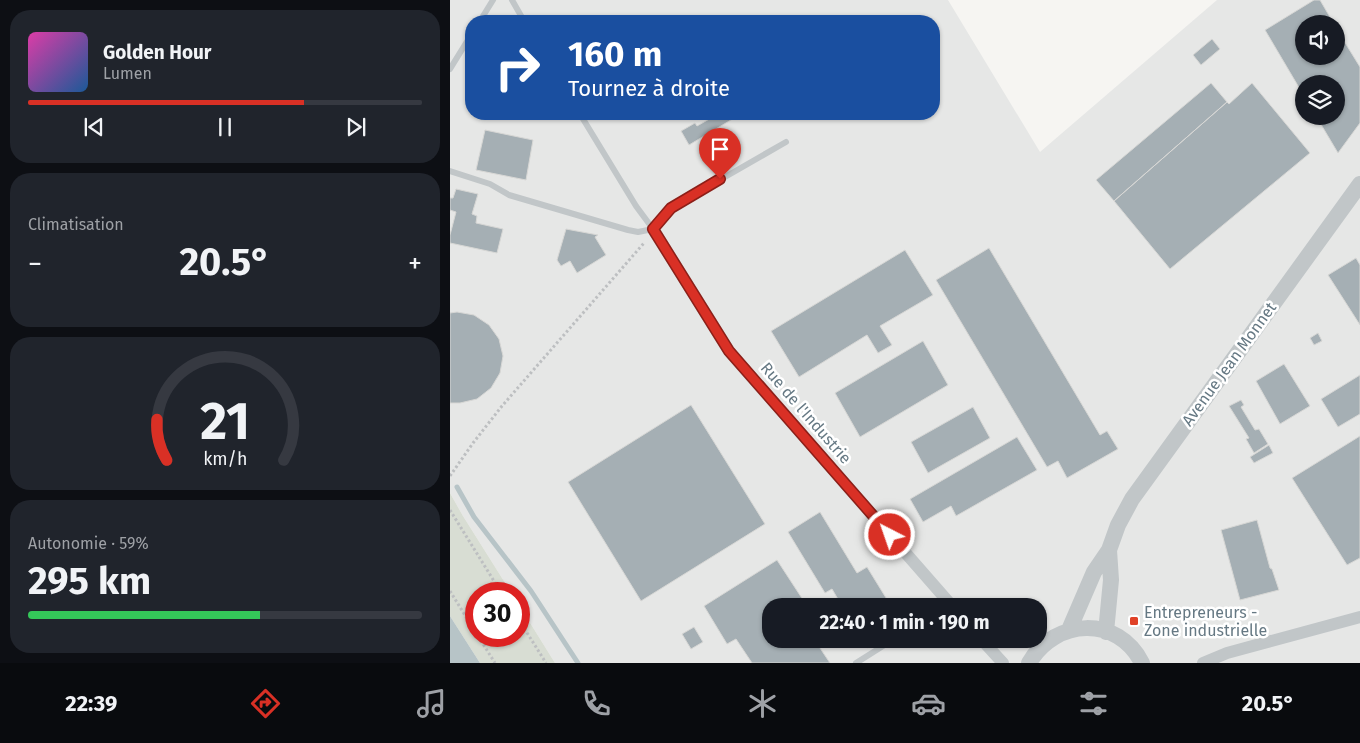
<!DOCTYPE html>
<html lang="fr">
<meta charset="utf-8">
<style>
:root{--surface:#171b24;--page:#20242c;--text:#f1f3f6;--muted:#9ea1a6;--line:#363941;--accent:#d93025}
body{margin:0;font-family:"Fira Sans",sans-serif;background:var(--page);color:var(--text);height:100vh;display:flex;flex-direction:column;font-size:19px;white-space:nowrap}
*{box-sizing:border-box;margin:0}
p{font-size:16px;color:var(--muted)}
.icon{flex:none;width:28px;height:28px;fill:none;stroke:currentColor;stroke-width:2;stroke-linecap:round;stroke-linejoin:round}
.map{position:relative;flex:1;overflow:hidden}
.side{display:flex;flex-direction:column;gap:10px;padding:10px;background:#0d0f14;width:450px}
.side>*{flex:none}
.guide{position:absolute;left:15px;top:15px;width:475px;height:105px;border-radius:20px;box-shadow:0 1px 4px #0004;background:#1a4fa0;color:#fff;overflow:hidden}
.fabs{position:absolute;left:845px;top:15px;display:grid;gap:10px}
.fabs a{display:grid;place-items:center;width:50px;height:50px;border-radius:50%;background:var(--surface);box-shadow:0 1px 4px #0004;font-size:25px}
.speed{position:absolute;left:15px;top:582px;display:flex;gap:10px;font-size:25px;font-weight:700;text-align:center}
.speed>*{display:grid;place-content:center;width:65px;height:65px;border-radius:50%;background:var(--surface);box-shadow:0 1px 4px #0004;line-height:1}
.speed .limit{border:8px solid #d22;background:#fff;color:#111}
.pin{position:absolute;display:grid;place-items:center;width:42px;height:42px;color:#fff;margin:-51px -21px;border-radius:50% 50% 50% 0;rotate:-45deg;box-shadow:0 0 5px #0007}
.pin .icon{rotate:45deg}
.me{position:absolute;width:55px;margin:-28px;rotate:319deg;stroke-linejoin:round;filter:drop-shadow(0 0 4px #0008)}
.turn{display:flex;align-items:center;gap:18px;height:105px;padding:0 20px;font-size:22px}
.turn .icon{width:65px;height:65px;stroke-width:2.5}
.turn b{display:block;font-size:35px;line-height:42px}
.big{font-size:38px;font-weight:700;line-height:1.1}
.side .widget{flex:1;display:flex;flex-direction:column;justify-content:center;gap:8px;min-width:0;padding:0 18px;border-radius:20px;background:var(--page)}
.side .dial{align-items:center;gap:0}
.dial svg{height:130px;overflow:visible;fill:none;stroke:var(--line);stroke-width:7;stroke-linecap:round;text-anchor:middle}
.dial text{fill:var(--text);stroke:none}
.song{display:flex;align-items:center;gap:15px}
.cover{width:60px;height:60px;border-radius:8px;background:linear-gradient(135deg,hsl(320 70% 55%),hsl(210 70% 35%))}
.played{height:5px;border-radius:2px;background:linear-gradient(90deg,var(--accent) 70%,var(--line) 70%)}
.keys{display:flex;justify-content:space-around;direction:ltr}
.heat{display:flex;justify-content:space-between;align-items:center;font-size:28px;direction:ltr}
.charge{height:8px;border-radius:4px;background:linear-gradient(90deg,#34c759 59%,var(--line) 0)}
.trip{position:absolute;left:312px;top:598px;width:285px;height:50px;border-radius:20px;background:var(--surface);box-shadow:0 1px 4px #0004;font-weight:700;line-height:50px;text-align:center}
.tab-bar{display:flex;height:80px;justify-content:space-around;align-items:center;background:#090b0e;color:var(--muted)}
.tab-bar .icon{width:35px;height:35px}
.tab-bar .on{color:var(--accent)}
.tab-bar b{font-size:22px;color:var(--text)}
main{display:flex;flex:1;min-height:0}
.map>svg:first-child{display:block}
.built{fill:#e6e7e6;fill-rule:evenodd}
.green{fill:#d8ddd3}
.water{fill:#b7c4c7}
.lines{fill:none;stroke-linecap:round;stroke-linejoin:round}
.stream{stroke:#b7c4c7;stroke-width:5}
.building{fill:#a5afb4;stroke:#d7d7d5}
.path{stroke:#bdbfc1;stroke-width:3;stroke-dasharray:2.5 2.5;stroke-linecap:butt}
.service{stroke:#c1c6c8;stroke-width:6}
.minor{stroke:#c1c6c8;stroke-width:12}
.tertiary{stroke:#c1c6c8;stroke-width:16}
.route-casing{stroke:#8d1f18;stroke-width:12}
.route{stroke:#d93025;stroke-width:9}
.poi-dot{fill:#e04228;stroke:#fff;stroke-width:2}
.labels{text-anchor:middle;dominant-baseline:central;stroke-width:5;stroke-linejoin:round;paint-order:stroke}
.street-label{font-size:16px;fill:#657883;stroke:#fff}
.poi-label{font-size:16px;fill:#657883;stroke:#fff;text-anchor:start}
</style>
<main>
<section class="side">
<div class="widget">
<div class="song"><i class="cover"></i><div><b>Golden Hour</b><p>Lumen</p></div></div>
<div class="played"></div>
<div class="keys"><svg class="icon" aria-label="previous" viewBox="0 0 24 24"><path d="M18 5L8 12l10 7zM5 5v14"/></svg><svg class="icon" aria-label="pause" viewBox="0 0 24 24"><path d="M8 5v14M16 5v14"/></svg><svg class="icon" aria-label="next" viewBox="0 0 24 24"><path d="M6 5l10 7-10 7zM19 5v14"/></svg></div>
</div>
<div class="widget"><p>Climatisation</p>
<div class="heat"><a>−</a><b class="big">20.5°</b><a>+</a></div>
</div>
<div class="widget dial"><svg viewBox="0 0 100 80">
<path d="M14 69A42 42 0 1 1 86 69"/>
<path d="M14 69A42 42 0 0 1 8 44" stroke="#d93025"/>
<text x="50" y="56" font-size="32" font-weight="700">21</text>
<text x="50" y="72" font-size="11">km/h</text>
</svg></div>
<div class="widget"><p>Autonomie · 59%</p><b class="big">295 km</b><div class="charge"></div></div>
</section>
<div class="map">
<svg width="910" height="663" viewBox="0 0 910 663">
<rect width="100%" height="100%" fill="#f6f5f2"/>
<path class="built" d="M 0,0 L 498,0 L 590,152 L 767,0 L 910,0 L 910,663 L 105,663 L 69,605 L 69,594 L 62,594 L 13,516 L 0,493 ZM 21,21 L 484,21 L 484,114 L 21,114 ZM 854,24 L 886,24 L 886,56 L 854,56 ZM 854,84 L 886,84 L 886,116 L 854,116 ZM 321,606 L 589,606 L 589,639 L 321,639 Z"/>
<path class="green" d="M 0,493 L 13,516 L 62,594 L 26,594 L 26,636 L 69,636 L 69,605 L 105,663 L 30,663 L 0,616 Z"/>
<path class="water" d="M 0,616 L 30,663 L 0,663 Z"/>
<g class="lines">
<path class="stream" d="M 7,487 L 24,517 L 81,591 L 128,663"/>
</g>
<path class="building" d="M 864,0 L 870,0 L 884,24 L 854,24 L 854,56 L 886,56 L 886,28 L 910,67 L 910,123 L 888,153 L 866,116 L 886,116 L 886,84 L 854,84 L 854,96 L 815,30 Z
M 762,39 L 770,49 L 751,65 L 743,55 Z
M 761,83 L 777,102 L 664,201 L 646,180 Z
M 802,83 L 860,153 L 720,269 L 664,201 L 777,102 L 779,104 Z
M 268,114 L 291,114 L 239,145 L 231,131 L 245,123 L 247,126 Z
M 35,130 L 83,140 L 76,180 L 26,170 Z
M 6,189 L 28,194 L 22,214 L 27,216 L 26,223 L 53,229 L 47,253 L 0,243 L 0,235 L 6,212 L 0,210 L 0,198 L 3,198 Z
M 116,229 L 148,235 L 145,237 L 156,255 L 127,273 L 120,261 L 111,266 L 107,260 Z
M 539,248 L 650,435 L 657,431 L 668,449 L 617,478 L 608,461 L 597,467 L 486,280 Z
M 455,250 L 483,295 L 430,326 L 442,345 L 428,353 L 417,335 L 349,377 L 321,331 Z
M 906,258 L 910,265 L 910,325 L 878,275 Z
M 7,312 L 24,315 L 39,325 L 49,339 L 53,356 L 50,373 L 41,388 L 27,399 L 10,403 L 0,403 L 0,313 Z
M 868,333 L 872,341 L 864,345 L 860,338 Z
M 473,341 L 498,385 L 410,437 L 385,393 Z
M 834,364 L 860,406 L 830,424 L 806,381 Z
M 910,375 L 910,414 L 888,427 L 871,399 Z
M 791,400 L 794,405 L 791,407 L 805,430 L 809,429 L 818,444 L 804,453 L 796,439 L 799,438 L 779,406 Z
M 241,405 L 315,524 L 191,601 L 118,482 Z
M 523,407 L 540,438 L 478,473 L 461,442 Z
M 910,436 L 910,558 L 897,565 L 842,478 Z
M 567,437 L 587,470 L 506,516 L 501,506 L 473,522 L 460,499 Z
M 819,445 L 823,453 L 804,463 L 800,457 Z
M 370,512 L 407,573 L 417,567 L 441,606 L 392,606 L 382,589 L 375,593 L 338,532 Z
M 807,520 L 820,568 L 822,569 L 829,590 L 790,600 L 771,530 Z
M 327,560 L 357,606 L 321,606 L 321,639 L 364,639 L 380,663 L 302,663 L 286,639 L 277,644 L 254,606 Z
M 244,627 L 253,642 L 241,649 L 232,634 Z
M 411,639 L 431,639 L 417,648 Z"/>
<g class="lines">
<path class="path" d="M 0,476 L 23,443 L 52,406 L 194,243
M 0,510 L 52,594
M 0,591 L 26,633
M 69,620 L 96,663
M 28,636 L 45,663"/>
<path class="service" d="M 62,0 L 74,21
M 30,21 L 43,0
M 0,69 L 21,35
M 130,114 L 186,206 L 203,229
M 0,171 L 40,184 L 59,195 L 178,230 L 188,232 L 203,229 L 221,208 L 336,142
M 406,663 L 444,639"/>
<path class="minor" d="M 203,229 L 279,351 L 502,606
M 531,639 L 553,663
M 753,663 L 777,653 L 910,617"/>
<path class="tertiary" d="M 619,630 L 644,572 L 659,550 L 668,525 L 682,499 L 910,184
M 656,632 L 661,580 L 659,550
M 579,663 C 605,618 668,615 692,663"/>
</g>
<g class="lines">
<g class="route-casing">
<path id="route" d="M 270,179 L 221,208 L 203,229 L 279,351 L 440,535"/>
</g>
<use href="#route" class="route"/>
</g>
<rect class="poi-dot" x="679" y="616" width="10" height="10" rx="2.5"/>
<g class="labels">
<g class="street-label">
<text transform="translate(779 364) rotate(-54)">Avenue Jean Monnet</text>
<text transform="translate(356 413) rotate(49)">Rue de l'Industrie</text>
</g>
<g class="poi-label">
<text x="694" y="612">Entrepreneurs -<tspan x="694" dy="18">Zone industrielle</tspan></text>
</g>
</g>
</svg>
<div class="fabs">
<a><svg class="icon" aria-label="sound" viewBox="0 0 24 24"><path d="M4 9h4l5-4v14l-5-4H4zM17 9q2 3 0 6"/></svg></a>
<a><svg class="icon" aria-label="layers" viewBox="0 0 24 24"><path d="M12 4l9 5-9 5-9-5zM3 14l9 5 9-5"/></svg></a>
</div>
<div class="speed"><div class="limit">30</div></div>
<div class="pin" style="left:270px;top:179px;background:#d93025"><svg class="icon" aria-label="arrive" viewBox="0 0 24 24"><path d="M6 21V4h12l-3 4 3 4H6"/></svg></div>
<svg class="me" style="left:440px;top:535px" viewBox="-20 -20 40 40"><circle r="17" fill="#d93025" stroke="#fff" stroke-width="3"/><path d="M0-11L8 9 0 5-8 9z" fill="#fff"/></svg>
<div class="trip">22:40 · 1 min · 190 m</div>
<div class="guide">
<div class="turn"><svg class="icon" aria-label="right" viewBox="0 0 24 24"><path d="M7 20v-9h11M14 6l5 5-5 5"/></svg><div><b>160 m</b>Tournez à droite</div></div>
</div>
</div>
</main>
<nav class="tab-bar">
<b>22:39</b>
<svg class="icon on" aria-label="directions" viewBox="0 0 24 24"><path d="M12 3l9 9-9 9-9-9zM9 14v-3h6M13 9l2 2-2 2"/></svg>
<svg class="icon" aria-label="music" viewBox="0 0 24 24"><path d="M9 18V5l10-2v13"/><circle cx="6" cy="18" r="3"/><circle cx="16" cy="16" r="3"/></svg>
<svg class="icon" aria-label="phone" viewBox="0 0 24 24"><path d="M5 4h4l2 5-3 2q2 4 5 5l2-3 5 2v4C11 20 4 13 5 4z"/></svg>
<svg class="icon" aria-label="climate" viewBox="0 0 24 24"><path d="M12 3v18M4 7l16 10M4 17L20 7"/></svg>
<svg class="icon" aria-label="car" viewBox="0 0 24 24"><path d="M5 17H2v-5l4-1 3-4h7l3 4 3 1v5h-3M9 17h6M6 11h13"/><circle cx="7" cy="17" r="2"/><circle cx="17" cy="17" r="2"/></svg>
<svg class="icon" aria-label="filters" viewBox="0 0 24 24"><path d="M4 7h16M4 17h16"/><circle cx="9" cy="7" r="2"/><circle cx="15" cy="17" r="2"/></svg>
<b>20.5°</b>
</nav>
